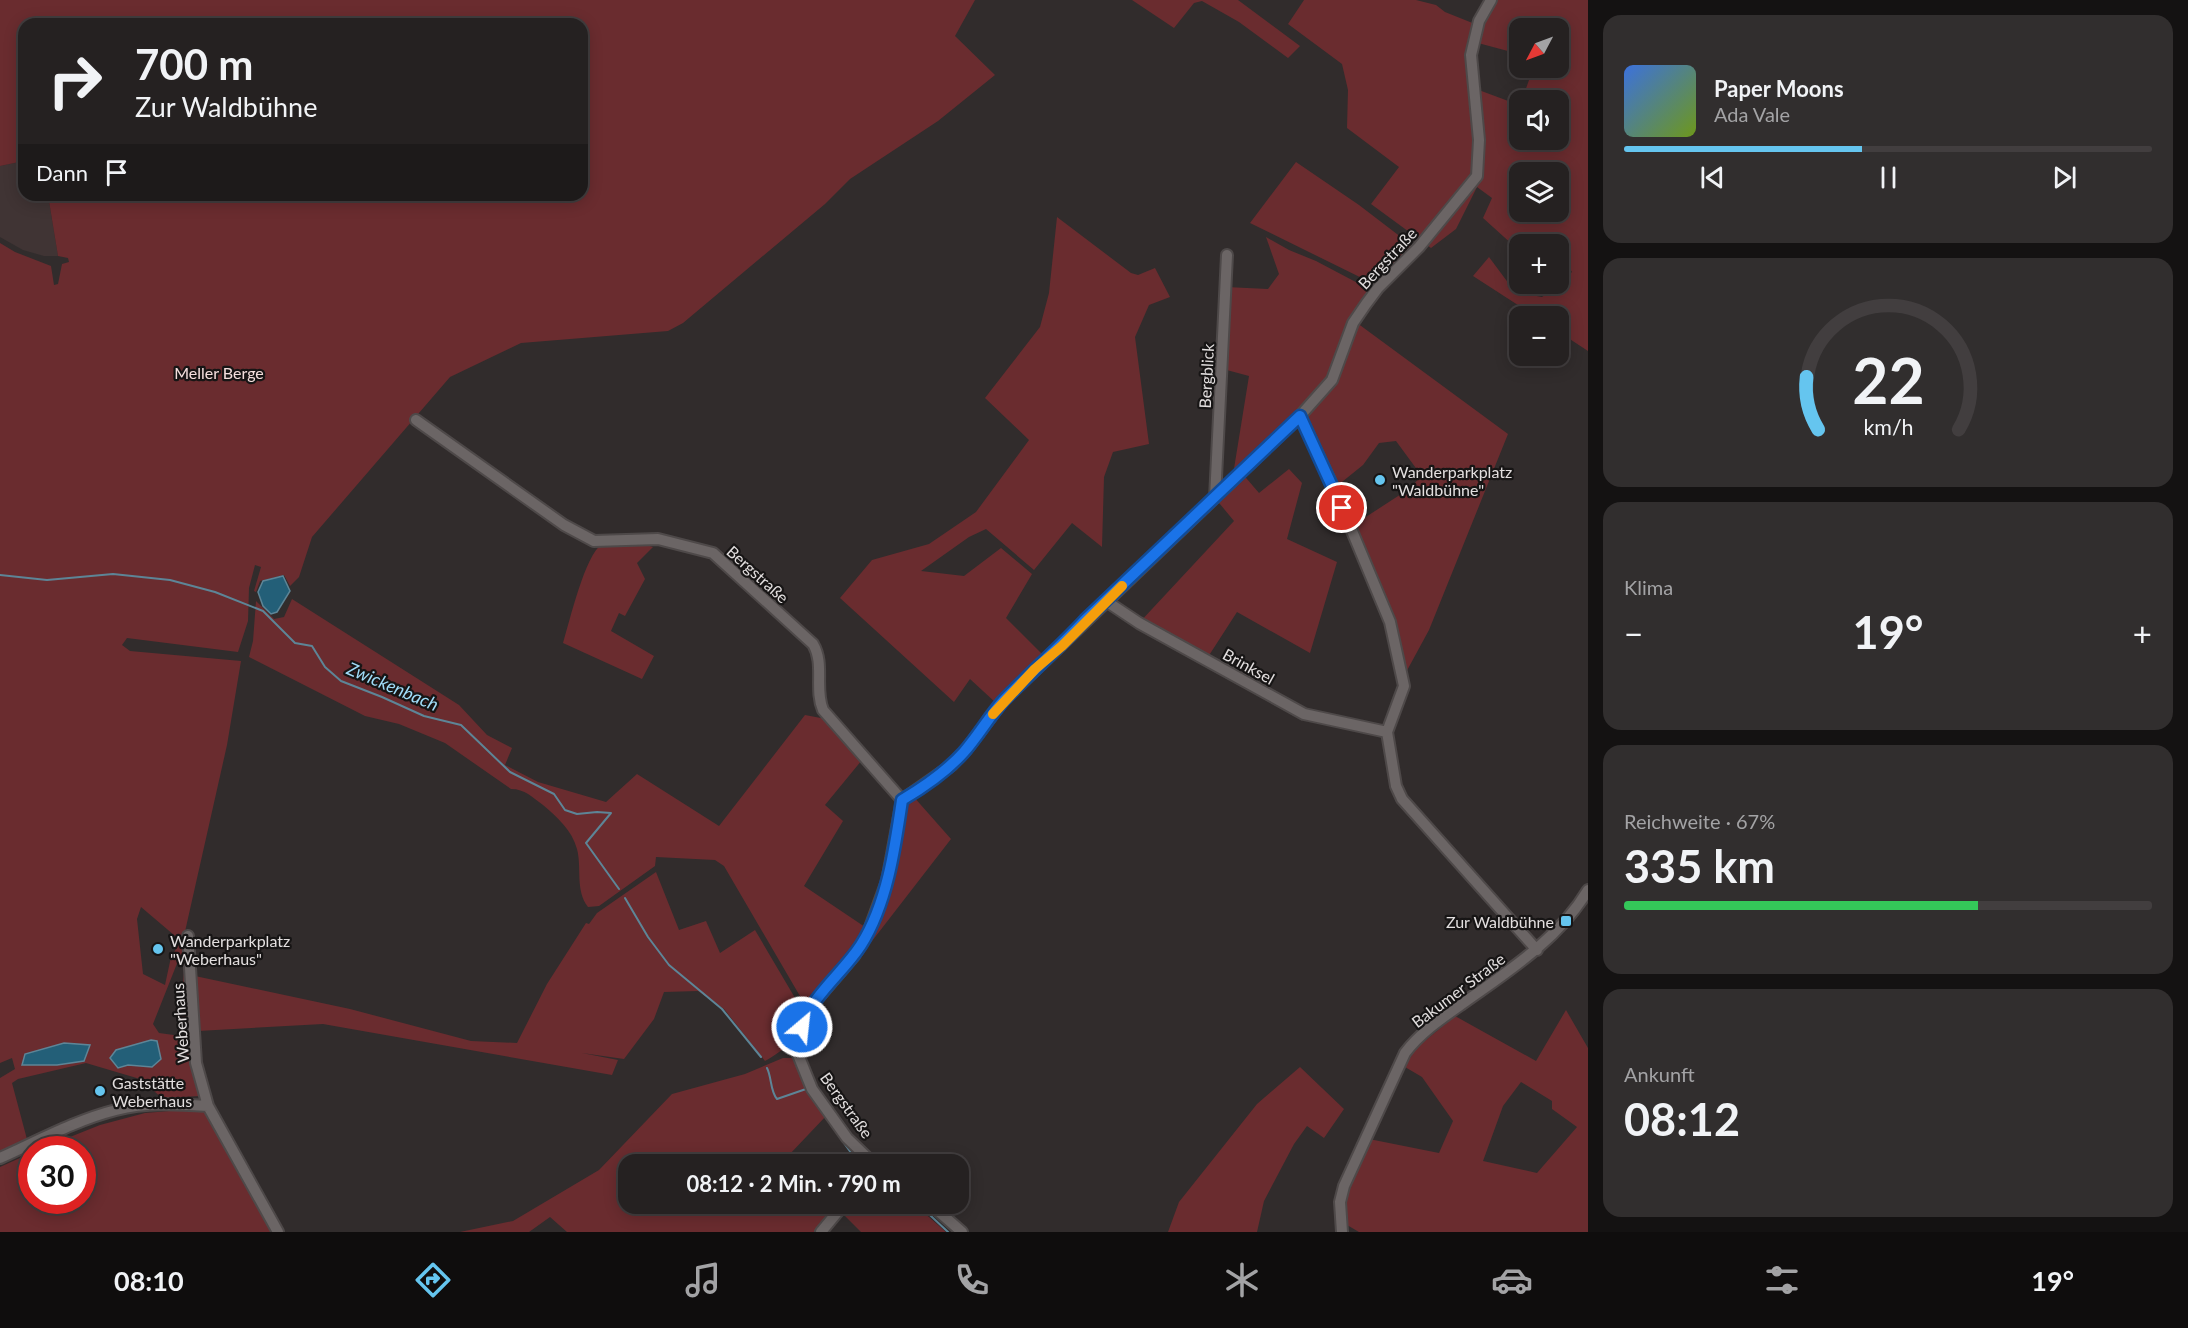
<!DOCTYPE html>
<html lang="de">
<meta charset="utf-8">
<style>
:root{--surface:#252121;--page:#312e2e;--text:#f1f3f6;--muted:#a3a3a5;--line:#423e3f;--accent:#65c5ef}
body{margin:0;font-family:Lato,sans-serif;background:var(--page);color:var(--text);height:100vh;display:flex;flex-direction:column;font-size:22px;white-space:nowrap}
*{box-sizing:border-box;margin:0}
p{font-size:20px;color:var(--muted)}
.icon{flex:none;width:33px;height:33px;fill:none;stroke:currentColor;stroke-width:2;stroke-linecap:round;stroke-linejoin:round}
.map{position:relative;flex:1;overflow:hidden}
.details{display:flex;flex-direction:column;gap:15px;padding:15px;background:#141212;width:600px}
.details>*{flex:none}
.banner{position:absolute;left:18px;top:18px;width:570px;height:183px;border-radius:18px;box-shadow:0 3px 15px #0003,0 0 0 2px var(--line);background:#252121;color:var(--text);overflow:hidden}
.needle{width:39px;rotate:229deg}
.tools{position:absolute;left:1509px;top:18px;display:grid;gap:12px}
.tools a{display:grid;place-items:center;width:60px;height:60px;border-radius:12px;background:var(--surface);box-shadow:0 3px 15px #0003,0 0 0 2px var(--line);font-size:30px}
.speed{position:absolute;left:18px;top:1136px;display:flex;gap:12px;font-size:30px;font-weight:700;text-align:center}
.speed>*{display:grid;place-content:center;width:78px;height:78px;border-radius:50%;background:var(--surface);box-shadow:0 3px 15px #0003,0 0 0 2px var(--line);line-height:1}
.speed .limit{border:9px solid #d22;background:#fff;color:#111}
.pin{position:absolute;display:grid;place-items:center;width:51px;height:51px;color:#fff;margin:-26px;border:3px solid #fff;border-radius:50%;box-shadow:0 2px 6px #0007}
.me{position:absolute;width:66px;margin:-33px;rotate:28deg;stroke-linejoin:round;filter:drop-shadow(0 0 4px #0008)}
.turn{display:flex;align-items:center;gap:21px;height:126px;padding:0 18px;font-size:27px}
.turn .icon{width:78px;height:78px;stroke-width:2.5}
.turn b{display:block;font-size:42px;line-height:51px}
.then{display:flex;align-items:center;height:57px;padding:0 18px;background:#0003;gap:12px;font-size:22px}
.big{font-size:45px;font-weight:700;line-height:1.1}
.details .tile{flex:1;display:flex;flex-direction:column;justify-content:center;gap:9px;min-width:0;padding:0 21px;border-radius:18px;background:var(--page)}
.details .dial{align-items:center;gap:0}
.dial svg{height:156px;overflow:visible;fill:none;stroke:var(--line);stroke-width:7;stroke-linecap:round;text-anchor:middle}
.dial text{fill:var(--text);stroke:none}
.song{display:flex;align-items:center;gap:18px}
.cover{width:72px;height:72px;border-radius:9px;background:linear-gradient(135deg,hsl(220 70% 55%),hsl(80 70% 35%))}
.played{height:6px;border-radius:3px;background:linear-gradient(90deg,var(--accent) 45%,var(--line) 45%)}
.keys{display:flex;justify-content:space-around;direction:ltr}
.heat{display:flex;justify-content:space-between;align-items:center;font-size:33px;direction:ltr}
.charge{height:9px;border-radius:4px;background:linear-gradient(90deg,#34c759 67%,var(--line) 0)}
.trip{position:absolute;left:618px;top:1154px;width:351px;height:60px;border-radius:18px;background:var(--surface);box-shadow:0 3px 15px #0003,0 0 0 2px var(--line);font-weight:700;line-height:60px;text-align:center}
.dock{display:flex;height:96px;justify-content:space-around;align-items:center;background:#0f0d0d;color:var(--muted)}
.dock .icon{width:42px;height:42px}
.dock .current{color:var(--accent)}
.dock b{font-size:27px;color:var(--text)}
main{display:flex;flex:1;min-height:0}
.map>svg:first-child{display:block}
.built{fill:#403434}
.green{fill:#6a2c2f;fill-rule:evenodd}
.water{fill:#235f78;stroke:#5d8597;stroke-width:1.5}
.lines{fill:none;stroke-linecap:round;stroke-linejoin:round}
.stream{stroke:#5d8597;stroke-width:2}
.minor-casing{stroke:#4e4949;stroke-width:14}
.minor{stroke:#6b6565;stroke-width:10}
.route-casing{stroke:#114b97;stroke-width:15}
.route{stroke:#1a73e8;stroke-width:10}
.slow{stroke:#f59e0b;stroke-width:10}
.poi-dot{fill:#65c5ef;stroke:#171515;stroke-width:2}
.labels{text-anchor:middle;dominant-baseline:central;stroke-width:4.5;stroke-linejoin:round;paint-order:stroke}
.street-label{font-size:16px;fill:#e3dfdf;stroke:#171515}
.park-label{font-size:16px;fill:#f5dfde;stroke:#171515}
.poi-label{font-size:16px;fill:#e3dfdf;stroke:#171515;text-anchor:start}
.water-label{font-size:18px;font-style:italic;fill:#a0dcf8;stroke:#171515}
</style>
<main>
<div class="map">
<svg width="1588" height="1232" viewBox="0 0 1588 1232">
<rect width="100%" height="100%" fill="#312c2c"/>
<path class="built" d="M 24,161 L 24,195 L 48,195 L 58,256 L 44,256 L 23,250 L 0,237 L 0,166 Z"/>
<path class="green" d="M 0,0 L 975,0 L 955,36 L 995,75 L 938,121 L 850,179 L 825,204 L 683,323 L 668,331 L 521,343 L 450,377 L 312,537 L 299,577 L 290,586 L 284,575 L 260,581 L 256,592 L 254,591 L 261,567 L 255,565 L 249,588 L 248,621 L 238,652 L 127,638 L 122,645 L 130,651 L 241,661 L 227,745 L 184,936 L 193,1064 L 200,1096 L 162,1098 L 140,1079 L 86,1063 L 18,1079 L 12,1083 L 28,1143 L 0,1155 L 0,1078 L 15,1069 L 12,1058 L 0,1063 L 0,243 L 15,252 L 51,266 L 54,285 L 58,284 L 62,264 L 69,262 L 68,258 L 58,256 L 48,195 L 582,195 L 582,24 L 24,24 L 24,161 L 0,166 ZM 141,907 L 181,941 L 171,957 L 165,985 L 143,974 L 137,919 ZM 178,961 L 182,963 L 184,972 L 180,1012 L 181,1036 L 159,1033 L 153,1024 ZM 151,1040 L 161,1059 L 152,1067 L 128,1065 L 118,1068 L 110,1058 L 116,1050 Z
M 1132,0 L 1238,0 L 1300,46 L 1288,58 L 1239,22 L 1202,1 L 1194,3 L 1174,28 Z
M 1304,0 L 1416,0 L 1436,5 L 1445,12 L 1475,24 L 1466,63 L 1468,86 L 1519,105 L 1520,140 L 1558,140 L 1558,100 L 1522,100 L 1529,80 L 1525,68 L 1558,68 L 1558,28 L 1520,28 L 1519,54 L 1478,43 L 1482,21 L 1494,0 L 1588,0 L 1588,351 L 1559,332 L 1558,316 L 1535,316 L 1473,276 L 1489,257 L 1515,292 L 1542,297 L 1572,272 L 1559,252 L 1558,244 L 1553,244 L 1545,233 L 1514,246 L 1483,218 L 1492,198 L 1477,187 L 1456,229 L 1431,248 L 1371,204 L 1399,167 L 1347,128 L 1348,90 L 1342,64 L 1288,24 ZM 1520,172 L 1558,172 L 1558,212 L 1520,212 Z
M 1296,162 L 1359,205 L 1410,244 L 1411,251 L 1376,285 L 1250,223 Z
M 1057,217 L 1131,273 L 1138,275 L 1155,268 L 1170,297 L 1149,305 L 1135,337 L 1149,444 L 1113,452 L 1104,477 L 1102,547 L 1072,523 L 1034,570 L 986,529 L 969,537 L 921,571 L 964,576 L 1001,548 L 1032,574 L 1006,618 L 1044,656 L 996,703 L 970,679 L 954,702 L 840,598 L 872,560 L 929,544 L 976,512 L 1029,440 L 985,398 L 1040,327 L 1049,293 Z
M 1266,237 L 1289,250 L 1316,261 L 1369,289 L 1353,320 L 1508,434 L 1429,630 L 1404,676 L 1355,524 L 1412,487 L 1421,475 L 1396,441 L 1379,443 L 1363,465 L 1337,486 L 1305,415 L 1241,472 L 1259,493 L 1289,469 L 1302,483 L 1287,539 L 1337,562 L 1310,653 L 1237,612 L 1206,660 L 1139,623 L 1234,521 L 1215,498 L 1232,481 L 1249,376 L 1223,369 L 1226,287 L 1268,289 L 1279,274 Z
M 602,544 L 643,544 L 653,547 L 637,563 L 645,579 L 625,616 L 619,613 L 611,631 L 654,656 L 642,679 L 563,643 C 570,620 585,555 602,544 Z
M 292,599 L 459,705 L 487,735 L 512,748 L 505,765 L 538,782 L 606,802 L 637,774 L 719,826 L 805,715 L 826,719 L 862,760 L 825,805 L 843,821 L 804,886 L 865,927 L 851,954 L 810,1004 L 804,1003 L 724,866 L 715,860 L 656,857 L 655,866 L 599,906 L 588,907 C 575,890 582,868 577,849 C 572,830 557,817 543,805 C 532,797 525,789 511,789 L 445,743 L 399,724 L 365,716 L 249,657 L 253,641 L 256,601 L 274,619 L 284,617 Z
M 913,796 L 951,839 L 862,954 L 881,911 L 904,813 Z
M 656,872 L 679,930 L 706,921 L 720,953 L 755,930 L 798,1003 C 805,1031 789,1048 765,1061 L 724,1009 L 698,991 L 664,992 L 654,1019 L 624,1059 L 582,1053 L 618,1060 L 612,1075 L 323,1024 L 198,1031 L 195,976 L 350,1009 L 471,1041 L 517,1043 L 547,984 L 586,923 L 589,924 L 597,913 Z
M 1566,1010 L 1588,1048 L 1588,1232 L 1359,1232 L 1347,1225 L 1344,1200 L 1369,1139 L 1439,1153 L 1453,1121 L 1422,1077 L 1405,1067 L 1415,1049 L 1455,1016 L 1536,1061 ZM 1521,1082 L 1552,1101 L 1552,1109 L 1577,1127 L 1537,1173 L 1483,1161 L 1503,1106 Z
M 783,1058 L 792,1058 L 826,1116 L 789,1155 L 796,1164 L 628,1164 L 628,1203 L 829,1203 L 836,1211 L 816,1232 L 567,1232 L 550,1217 L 529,1232 L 460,1232 L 513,1221 L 599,1170 L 672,1094 L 745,1074 Z
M 1300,1067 L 1344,1109 L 1324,1138 L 1307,1126 L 1294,1144 L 1264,1201 L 1257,1232 L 1168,1232 L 1179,1202 L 1257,1104 Z
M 206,1108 L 273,1232 L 0,1232 L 0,1167 L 31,1153 L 32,1200 L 82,1200 L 82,1149 L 40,1149 L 100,1125 L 145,1113 Z
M 853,1203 L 913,1203 L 946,1232 L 861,1232 L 843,1214 Z"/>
<path class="water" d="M 283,576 L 290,591 L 277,612 L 271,614 L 263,606 L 258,592 L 263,581 Z
M 151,1040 L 157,1041 L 161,1059 L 152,1067 L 128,1065 L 118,1068 L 110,1058 L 116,1050 Z
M 64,1043 L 90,1045 L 84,1061 L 57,1065 L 22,1065 L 25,1054 Z"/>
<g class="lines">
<path class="stream" d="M 0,575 L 47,580 L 113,574 L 170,580 L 215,592 L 263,611 L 295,643 L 312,646 L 325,667 L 341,681 L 382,697 L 424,716 L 461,725 L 510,772 L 554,794 L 565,810 L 577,814 L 597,812 L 611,813 L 586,843 L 619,889
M 625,898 L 648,937 L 669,965 L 722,1009 L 761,1057
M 767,1068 C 772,1078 770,1091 777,1099 L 806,1089
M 844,1143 L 859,1164
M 917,1203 L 948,1232"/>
<g class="minor-casing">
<path id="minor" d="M 1300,416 L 1337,495 L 1390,622 L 1404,686 L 1387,732 L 1396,786 L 1402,799 L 1537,950
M 416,420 L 564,525 L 594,541 L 658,539 L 713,553 L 813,644 C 825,664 814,689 823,710 L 902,800
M 1215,498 L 1227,255
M 1106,601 L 1139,623 L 1304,714 L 1387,732
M 188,936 L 196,1063 L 208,1106 L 278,1232
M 0,1158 C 38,1141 76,1120 116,1110 C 146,1102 177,1104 208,1106
M 874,1164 L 847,1138 L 812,1089 L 797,1052 L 797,1043 L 807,1011 L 854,956 L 868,933 L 887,881 L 902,800 L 952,765 L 966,750 L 1002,702 L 1300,416 L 1332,380 L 1353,323 L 1366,304 L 1378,288 L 1419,247 L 1477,176 L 1479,140 L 1471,55 L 1479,21 L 1491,0
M 929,1203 L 962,1232
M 821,1232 L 845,1203
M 1342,1232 L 1340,1202 L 1344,1186 L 1405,1053 C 1420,1033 1442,1018 1462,1004 C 1508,971 1558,940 1588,890"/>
</g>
<use href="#minor" class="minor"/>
</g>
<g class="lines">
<g class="route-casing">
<path id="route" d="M 802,1027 C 812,995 843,973 861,945 C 887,904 895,848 902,800 C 924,787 947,771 964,752 C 978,736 989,717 1003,701 C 1030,673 1059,648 1085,620 L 1300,416 L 1342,508"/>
</g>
<use href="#route" class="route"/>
<path class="slow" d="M 993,714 L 1035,669 L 1062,646 L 1122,586"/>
</g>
<g class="poi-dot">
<circle cx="1380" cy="480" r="6"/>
<rect x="1560" y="915" width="12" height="12" rx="3"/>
<circle cx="158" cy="949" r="6"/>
<circle cx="100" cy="1091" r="6"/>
</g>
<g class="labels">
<g class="street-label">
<text transform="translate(1387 258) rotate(-47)">Bergstraße</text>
<text transform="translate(1206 376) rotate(-87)">Bergblick</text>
<text transform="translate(758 574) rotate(42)">Bergstraße</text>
<text transform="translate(1249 666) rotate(29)">Brinksel</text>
<text transform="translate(1458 990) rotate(-37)">Bakumer Straße</text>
<text transform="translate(180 1023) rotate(-94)">Weberhaus</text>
<text transform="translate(847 1105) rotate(54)">Bergstraße</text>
</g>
<g class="park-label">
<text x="219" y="372">Meller Berge</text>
</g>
<g class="poi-label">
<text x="1392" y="471">Wanderparkplatz<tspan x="1392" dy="18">"Waldbühne"</tspan></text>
<text x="1554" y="921" text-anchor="end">Zur Waldbühne</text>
<text x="170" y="940">Wanderparkplatz<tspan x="170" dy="18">"Weberhaus"</tspan></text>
<text x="112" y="1082">Gaststätte<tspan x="112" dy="18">Weberhaus</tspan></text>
</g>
<g class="water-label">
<text transform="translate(393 686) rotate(23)">Zwickenbach</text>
</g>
</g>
</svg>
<div class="tools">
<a><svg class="needle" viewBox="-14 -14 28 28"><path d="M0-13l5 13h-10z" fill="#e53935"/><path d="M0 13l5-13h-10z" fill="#a3a3a5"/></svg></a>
<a><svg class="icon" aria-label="sound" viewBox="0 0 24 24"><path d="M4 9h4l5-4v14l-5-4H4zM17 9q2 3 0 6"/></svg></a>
<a><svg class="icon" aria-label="layers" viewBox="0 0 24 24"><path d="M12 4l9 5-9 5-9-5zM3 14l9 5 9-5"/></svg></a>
<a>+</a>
<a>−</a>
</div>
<div class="speed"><div class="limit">30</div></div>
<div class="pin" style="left:1342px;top:508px;background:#d93025"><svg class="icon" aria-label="arrive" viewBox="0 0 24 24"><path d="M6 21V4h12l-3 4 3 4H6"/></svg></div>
<svg class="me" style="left:802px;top:1027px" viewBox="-20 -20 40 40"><circle r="17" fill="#1a73e8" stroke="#fff" stroke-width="3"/><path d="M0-11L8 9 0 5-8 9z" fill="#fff"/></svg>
<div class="trip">08:12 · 2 Min. · 790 m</div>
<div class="banner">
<div class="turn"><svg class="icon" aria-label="right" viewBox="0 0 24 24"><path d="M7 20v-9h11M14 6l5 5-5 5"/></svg><div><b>700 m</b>Zur Waldbühne</div></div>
<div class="then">Dann<svg class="icon" aria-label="arrive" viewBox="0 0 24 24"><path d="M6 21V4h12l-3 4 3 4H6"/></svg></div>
</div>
</div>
<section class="details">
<div class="tile">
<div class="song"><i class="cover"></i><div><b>Paper Moons</b><p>Ada Vale</p></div></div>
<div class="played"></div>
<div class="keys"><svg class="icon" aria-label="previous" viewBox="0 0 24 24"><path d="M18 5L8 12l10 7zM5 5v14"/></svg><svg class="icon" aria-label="pause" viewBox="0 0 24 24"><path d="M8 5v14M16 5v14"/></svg><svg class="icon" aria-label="next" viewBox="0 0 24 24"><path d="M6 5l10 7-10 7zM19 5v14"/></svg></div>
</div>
<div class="tile dial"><svg viewBox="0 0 100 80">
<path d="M14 69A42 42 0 1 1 86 69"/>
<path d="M14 69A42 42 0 0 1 8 42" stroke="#65c5ef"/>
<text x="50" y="56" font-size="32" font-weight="700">22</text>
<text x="50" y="72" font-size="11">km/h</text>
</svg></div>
<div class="tile"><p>Klima</p>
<div class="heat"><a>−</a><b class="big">19°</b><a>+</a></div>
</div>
<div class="tile"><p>Reichweite · 67%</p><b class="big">335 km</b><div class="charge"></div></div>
<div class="tile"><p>Ankunft</p><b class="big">08:12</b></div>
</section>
</main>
<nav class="dock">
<b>08:10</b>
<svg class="icon current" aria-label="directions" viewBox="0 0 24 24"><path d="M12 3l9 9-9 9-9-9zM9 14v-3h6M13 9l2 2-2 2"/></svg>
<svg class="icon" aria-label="music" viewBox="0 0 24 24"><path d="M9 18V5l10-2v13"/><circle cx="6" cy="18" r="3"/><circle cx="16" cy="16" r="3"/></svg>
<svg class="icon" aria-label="phone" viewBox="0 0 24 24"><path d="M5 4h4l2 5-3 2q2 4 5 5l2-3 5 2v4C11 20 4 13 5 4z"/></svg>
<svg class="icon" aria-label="climate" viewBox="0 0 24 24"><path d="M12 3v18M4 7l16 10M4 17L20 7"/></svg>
<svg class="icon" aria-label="car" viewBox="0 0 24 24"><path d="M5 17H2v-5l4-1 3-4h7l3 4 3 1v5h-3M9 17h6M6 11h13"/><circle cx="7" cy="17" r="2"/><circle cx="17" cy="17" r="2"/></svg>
<svg class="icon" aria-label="filters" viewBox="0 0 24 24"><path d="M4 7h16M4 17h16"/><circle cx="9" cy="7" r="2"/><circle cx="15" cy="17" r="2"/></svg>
<b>19°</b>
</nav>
